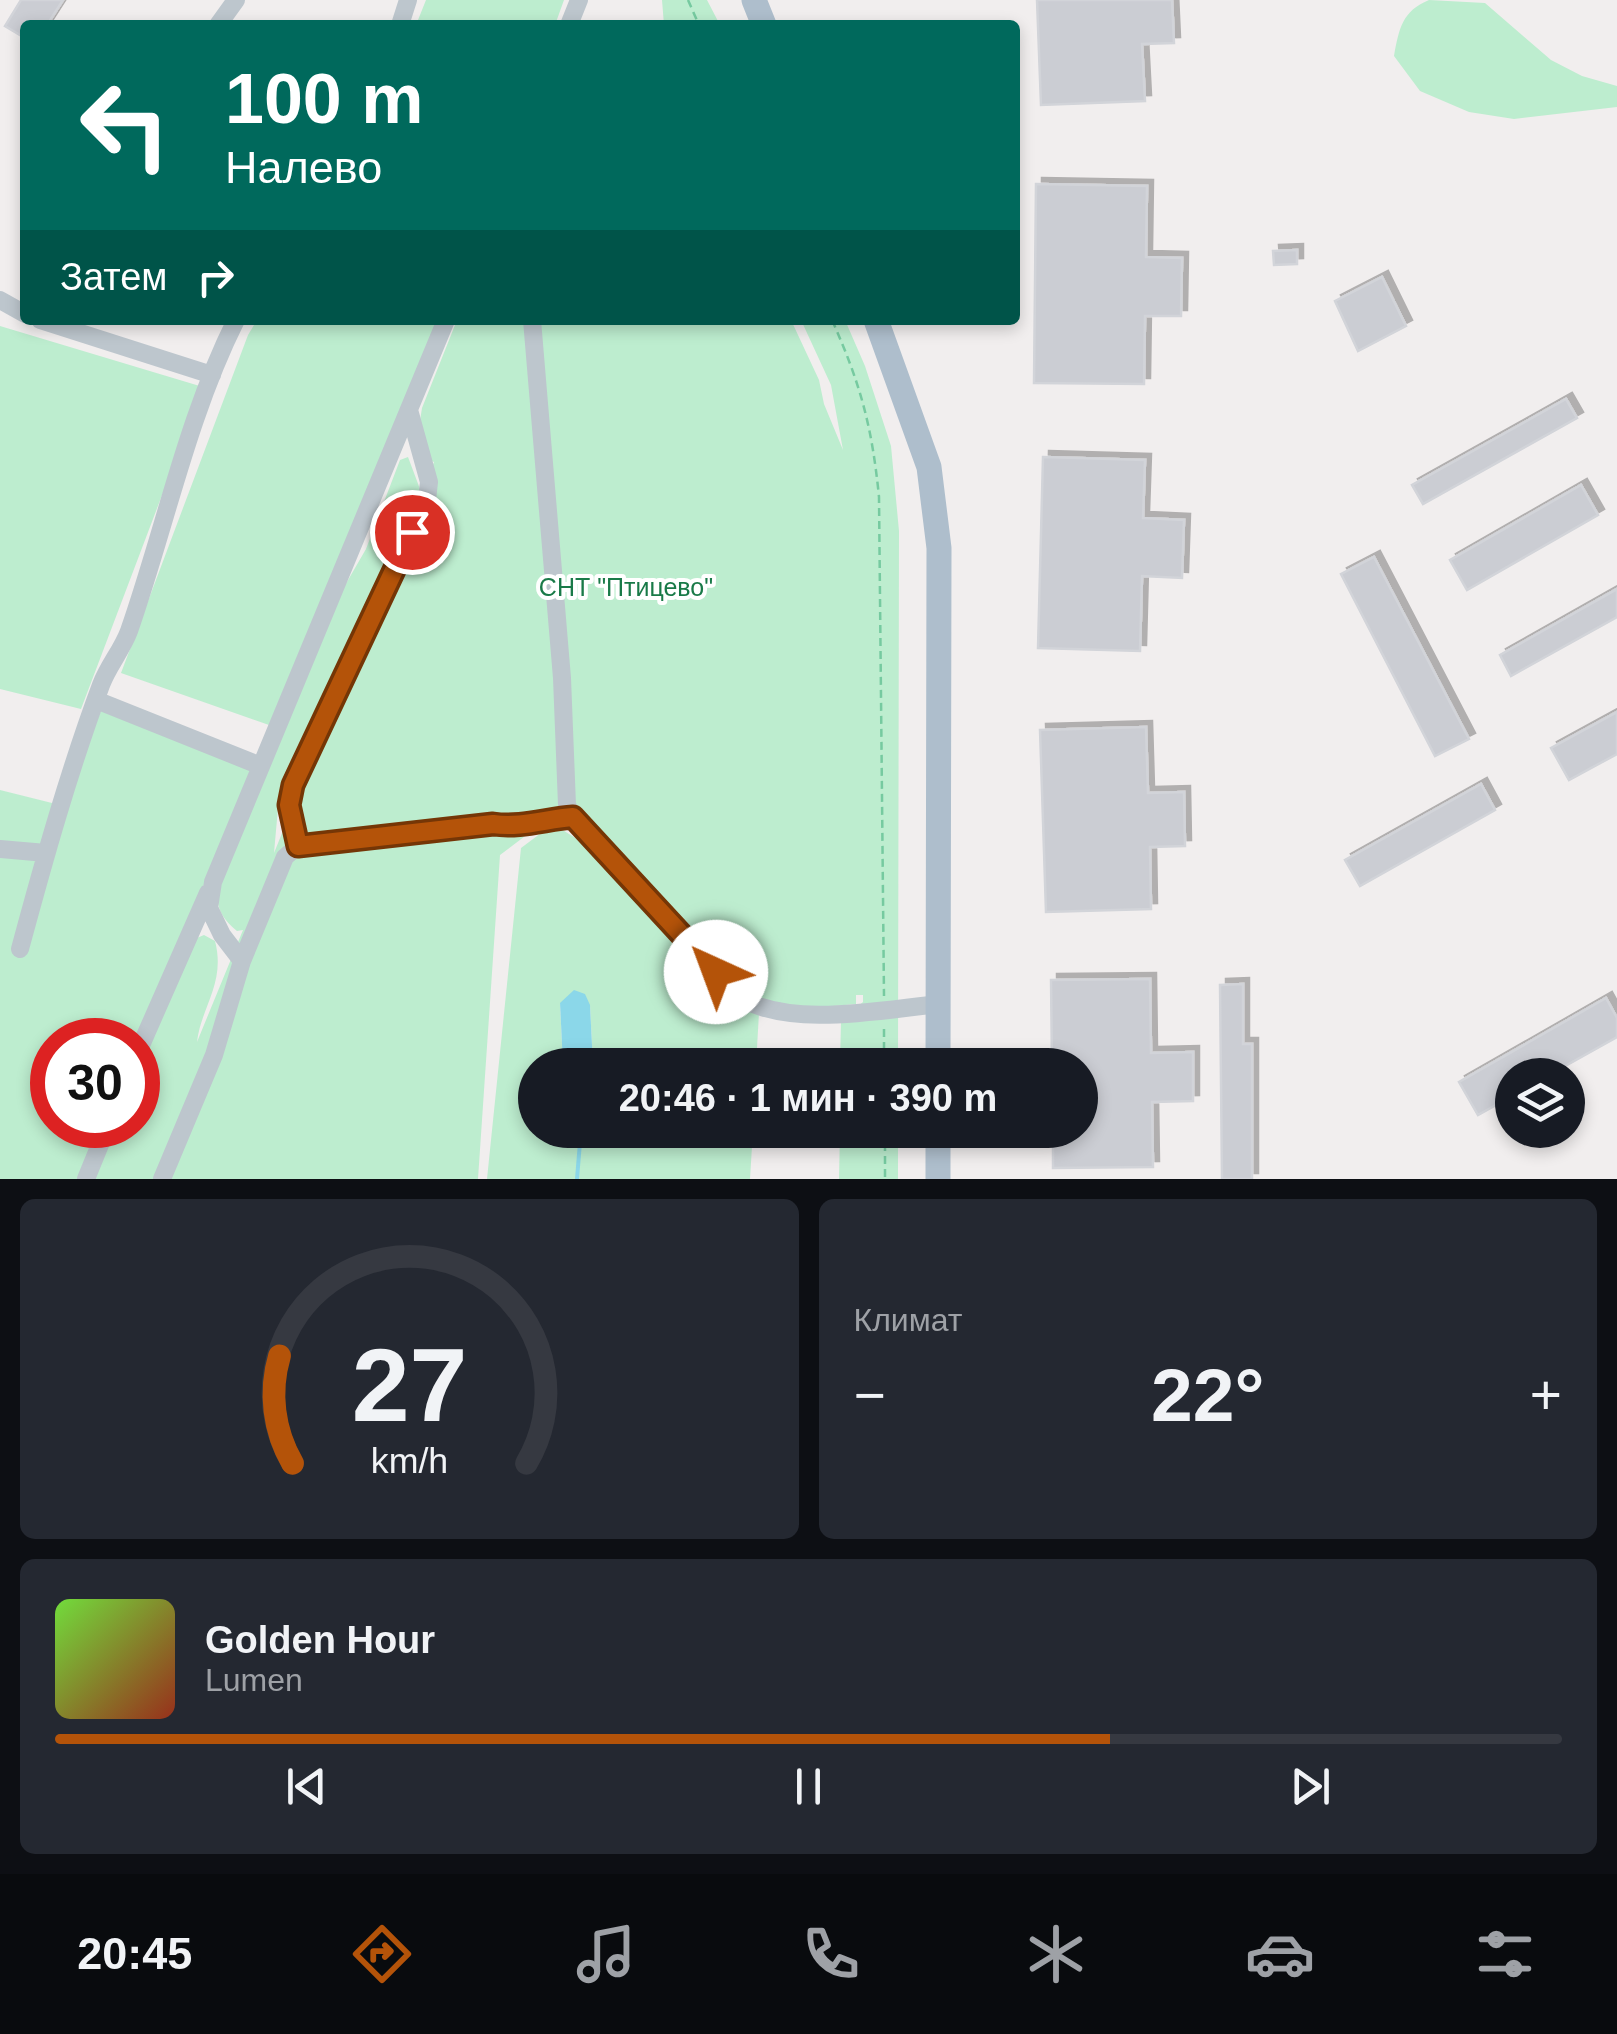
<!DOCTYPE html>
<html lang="ru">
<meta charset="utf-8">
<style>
:root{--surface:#171b24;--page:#242831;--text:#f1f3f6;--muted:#9ea1a6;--line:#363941;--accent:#b45309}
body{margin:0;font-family:Arial,sans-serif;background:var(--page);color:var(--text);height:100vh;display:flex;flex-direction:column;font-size:38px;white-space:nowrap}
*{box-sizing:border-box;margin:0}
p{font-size:32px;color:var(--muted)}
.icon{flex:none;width:55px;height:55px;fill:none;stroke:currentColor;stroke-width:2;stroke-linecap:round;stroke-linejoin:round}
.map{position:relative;height:1179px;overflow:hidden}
.panel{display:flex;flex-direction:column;gap:20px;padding:20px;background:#0d0f14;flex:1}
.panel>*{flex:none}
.hud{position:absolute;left:20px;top:20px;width:1000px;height:305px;border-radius:10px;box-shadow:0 5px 15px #0003;background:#00695c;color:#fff;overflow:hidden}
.tools{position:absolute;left:1495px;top:1058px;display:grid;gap:20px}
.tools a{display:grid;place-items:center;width:90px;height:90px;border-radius:50%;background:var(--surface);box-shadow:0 5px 15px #0003;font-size:50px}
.speed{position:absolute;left:30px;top:1018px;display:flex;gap:20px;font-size:50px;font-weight:700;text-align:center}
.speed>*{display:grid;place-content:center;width:130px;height:130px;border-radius:50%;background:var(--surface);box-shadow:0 5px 15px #0003;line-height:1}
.speed .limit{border:15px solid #d22;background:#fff;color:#111}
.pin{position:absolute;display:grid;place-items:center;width:85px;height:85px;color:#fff;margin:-42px;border:5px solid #fff;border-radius:50%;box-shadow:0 2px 10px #0007}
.me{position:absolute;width:110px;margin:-55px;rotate:317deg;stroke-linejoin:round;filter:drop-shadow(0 0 8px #0008)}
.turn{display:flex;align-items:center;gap:35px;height:210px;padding:0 40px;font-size:45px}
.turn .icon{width:130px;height:130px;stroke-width:2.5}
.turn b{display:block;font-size:70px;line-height:85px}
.then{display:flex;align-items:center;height:95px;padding:0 40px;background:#0003;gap:20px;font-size:38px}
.big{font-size:75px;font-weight:700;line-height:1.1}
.panel .card{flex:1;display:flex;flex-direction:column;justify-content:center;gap:15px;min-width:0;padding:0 35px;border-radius:15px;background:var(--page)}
.panel .dial{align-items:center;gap:0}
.dial svg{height:260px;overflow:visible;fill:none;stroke:var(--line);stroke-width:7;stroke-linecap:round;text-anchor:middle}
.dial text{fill:var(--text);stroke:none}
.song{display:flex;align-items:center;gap:30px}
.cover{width:120px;height:120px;border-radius:15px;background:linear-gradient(135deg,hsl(100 70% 55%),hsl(10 70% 35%))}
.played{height:10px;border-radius:5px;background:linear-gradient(90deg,var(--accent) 70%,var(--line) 70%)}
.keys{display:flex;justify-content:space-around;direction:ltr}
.heat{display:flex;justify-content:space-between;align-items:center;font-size:55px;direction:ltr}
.panel .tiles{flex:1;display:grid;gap:20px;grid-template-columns:1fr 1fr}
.card:last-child{grid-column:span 2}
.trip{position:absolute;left:518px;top:1048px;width:580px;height:100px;border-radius:50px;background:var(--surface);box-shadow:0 5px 15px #0003;font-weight:700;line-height:100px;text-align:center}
.tab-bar{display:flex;height:160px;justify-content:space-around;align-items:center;background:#090b0e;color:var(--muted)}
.tab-bar .icon{width:70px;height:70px}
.tab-bar .current{color:var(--accent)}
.tab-bar b{font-size:45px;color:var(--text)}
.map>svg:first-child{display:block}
.green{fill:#bdedcf;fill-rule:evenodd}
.water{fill:#8bd7e9}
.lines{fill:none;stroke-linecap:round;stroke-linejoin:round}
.stream{stroke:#8bd7e9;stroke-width:4}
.building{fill:#cbcdd3;stroke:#d2d4d9;stroke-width:2.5;filter:url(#shadow)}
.path{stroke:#76caa0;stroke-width:2.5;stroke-dasharray:8 5;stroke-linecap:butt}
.minor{stroke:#bdc6cd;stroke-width:18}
.primary{stroke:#aebecc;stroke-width:25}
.route-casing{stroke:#753606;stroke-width:25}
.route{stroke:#b45309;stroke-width:18}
.labels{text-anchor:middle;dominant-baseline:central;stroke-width:8;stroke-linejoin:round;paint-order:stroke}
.park-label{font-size:25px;fill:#197a48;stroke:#fff}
</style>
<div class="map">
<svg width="1617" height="1179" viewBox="0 0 1617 1179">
<defs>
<filter id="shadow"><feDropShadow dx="6" dy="-6" stdDeviation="0" flood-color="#0004"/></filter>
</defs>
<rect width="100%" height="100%" fill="#f1eeee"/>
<path class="green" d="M 426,0 L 564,0 L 555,25 L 416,25 Z
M 662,0 L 707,0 L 720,25 L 664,25 Z
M 1429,0 L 1485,3 L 1551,60 L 1582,76 L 1617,86 L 1617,107 L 1514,119 L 1469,112 L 1420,91 L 1394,56 C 1399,29 1402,11 1429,0 Z
M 257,320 L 438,320 L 269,725 L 121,673 L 248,335 Z
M 457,320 L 791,320 L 819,380 L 824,404 L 843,450 L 831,385 L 801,320 L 845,320 L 865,366 L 891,446 L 899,531 L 898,1065 L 840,1065 L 841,1021 L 863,1002 L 863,995 L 856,995 L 856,1004 L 759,1013 L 756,1065 L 593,1065 L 590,1005 L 560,1003 L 563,1065 L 535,1065 L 535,1130 L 753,1130 L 750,1179 L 487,1179 L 521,848 L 553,824 L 617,864 L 566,805 L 500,855 L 478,1179 L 90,1179 L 112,1125 L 138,1125 L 138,1067 L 192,940 L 204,935 L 215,941 C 226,983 201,1007 197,1042 L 243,930 L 237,931 C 219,916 214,904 220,881 L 344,587 L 366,549 L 400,460 L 408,457 L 420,489 L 420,499 L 434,462 L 429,460 L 419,427 L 422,408 ZM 396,551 L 274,853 L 279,797 Z
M 0,326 L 203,387 L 81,709 L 0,689 Z
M 102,708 L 255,766 L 137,1040 L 52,1040 L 52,1125 L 100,1125 L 77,1179 L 0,1179 L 0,790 L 64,806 Z
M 840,1130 L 898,1130 L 898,1179 L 839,1179 Z"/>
<path class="water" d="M 574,990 L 585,994 L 590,1005 L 593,1065 L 563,1065 L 560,1003 Z"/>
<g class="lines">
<path class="stream" d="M 577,1179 L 581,1130"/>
</g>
<path class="building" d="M 21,0 L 63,0 L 47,25 L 25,25 L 25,38 L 5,26 Z
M 1037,0 L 1172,0 L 1174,43 L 1142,44 L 1145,101 L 1041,105 Z
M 1036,184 L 1147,186 L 1146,257 L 1182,258 L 1181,316 L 1145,316 L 1144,384 L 1034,383 Z
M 1297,250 L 1297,264 L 1274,265 L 1273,251 Z
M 1382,277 L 1406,326 L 1358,351 L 1335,301 Z
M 1566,399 L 1577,418 L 1423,504 L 1412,485 Z
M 1043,457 L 1145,460 L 1143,518 L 1184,520 L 1182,578 L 1142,576 L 1140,651 L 1038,648 Z
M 1581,485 L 1598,515 L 1467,590 L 1450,560 Z
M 1374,557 L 1469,739 L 1435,756 L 1341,574 Z
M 1617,589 L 1617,617 L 1511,676 L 1500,655 Z
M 1617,712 L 1617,754 L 1569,780 L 1551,748 Z
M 1146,727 L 1148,793 L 1184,792 L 1185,846 L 1150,847 L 1151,909 L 1046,912 L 1040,730 Z
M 1481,784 L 1495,810 L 1360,886 L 1345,860 Z
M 1150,979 L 1151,1053 L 1193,1052 L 1193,1101 L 1152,1102 L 1153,1167 L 1053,1168 L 1053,1130 L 1080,1130 L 1080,1065 L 1052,1065 L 1051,980 Z
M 1243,984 L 1243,1044 L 1252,1044 L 1252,1179 L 1222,1179 L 1220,985 Z
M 1606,998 L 1617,1018 L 1617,1037 L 1549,1075 L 1512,1075 L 1512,1096 L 1478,1115 L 1459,1082 Z"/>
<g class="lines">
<path class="path" d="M 688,0 L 699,25
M 832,320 C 861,385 872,427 879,497 L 884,996
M 884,1029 L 884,1065
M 885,1130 L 885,1179"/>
<path class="minor" d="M 218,25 L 236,0
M 400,25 L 408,0
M 569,25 L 579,0
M 0,300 L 25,314
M 40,320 L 212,375
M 532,320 L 562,678 L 567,805 L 573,817 L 740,998 C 794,1028 879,1010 939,1004
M 96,700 L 261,766
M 298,846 L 289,805 L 293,785 L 427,500 L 429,482 L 409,410
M 0,849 L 46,853
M 20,949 C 44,860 69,771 101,685 C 108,666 122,650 129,631 C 165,528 187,418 236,320
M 242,961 L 285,857 L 298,846 L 493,824 L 514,827 L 573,817
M 138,1052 L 208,893
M 86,1179 L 108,1125
M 162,1179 L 214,1055 L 242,961 L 222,935 L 209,908 L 213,882 L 446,320"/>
<path class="primary" d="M 754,0 L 764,25
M 876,320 L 929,467 L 939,548 L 938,1065
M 938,1179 L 938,1130"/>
</g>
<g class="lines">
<g class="route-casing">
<path id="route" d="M 412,532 L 293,785 L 289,805 L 298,846 L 493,824 C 521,828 546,819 573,817 L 716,972"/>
</g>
<use href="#route" class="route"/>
</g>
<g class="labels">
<g class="park-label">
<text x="626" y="587">СНТ "Птицево"</text>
</g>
</g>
</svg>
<div class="tools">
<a><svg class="icon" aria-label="layers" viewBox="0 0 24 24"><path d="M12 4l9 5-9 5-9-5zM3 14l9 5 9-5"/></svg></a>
</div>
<div class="speed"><div class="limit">30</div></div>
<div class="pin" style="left:412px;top:532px;background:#d93025"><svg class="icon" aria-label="arrive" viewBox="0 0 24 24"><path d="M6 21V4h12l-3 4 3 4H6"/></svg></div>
<svg class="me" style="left:716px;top:972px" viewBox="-20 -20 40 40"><circle r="19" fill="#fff"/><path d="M0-13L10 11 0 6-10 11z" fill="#b45309"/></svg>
<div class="trip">20:46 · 1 мин · 390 m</div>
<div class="hud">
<div class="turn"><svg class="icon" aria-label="left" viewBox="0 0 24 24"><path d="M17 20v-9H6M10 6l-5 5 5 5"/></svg><div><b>100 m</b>Налево</div></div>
<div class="then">Затем<svg class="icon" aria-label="right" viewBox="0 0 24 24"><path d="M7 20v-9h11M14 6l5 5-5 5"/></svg></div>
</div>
</div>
<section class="panel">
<div class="tiles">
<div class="card dial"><svg viewBox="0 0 100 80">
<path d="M14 69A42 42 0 1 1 86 69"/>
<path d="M14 69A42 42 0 0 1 10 36" stroke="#b45309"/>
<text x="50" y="56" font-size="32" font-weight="700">27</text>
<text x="50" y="72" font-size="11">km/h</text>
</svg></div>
<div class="card"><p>Климат</p>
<div class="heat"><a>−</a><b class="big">22°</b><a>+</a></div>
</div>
<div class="card">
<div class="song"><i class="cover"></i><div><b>Golden Hour</b><p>Lumen</p></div></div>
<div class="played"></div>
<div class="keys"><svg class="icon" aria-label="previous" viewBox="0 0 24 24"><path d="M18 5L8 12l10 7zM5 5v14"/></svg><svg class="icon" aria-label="pause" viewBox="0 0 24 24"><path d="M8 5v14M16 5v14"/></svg><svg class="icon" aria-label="next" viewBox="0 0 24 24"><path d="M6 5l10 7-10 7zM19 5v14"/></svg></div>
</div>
</div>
</section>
<nav class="tab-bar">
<b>20:45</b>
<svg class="icon current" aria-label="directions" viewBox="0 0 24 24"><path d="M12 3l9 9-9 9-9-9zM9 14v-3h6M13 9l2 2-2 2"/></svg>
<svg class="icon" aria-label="music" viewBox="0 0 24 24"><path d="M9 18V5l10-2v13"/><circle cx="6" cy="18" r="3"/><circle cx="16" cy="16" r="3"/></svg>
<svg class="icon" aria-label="phone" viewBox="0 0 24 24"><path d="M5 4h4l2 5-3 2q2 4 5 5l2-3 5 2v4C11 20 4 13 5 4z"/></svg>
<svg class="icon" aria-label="climate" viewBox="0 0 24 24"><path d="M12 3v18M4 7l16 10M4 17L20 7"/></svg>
<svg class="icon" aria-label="car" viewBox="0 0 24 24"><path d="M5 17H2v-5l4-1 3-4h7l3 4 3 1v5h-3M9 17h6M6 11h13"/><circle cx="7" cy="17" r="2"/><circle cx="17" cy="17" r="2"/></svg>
<svg class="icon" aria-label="filters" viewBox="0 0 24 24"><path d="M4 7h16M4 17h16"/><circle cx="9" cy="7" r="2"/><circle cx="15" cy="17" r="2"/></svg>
</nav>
